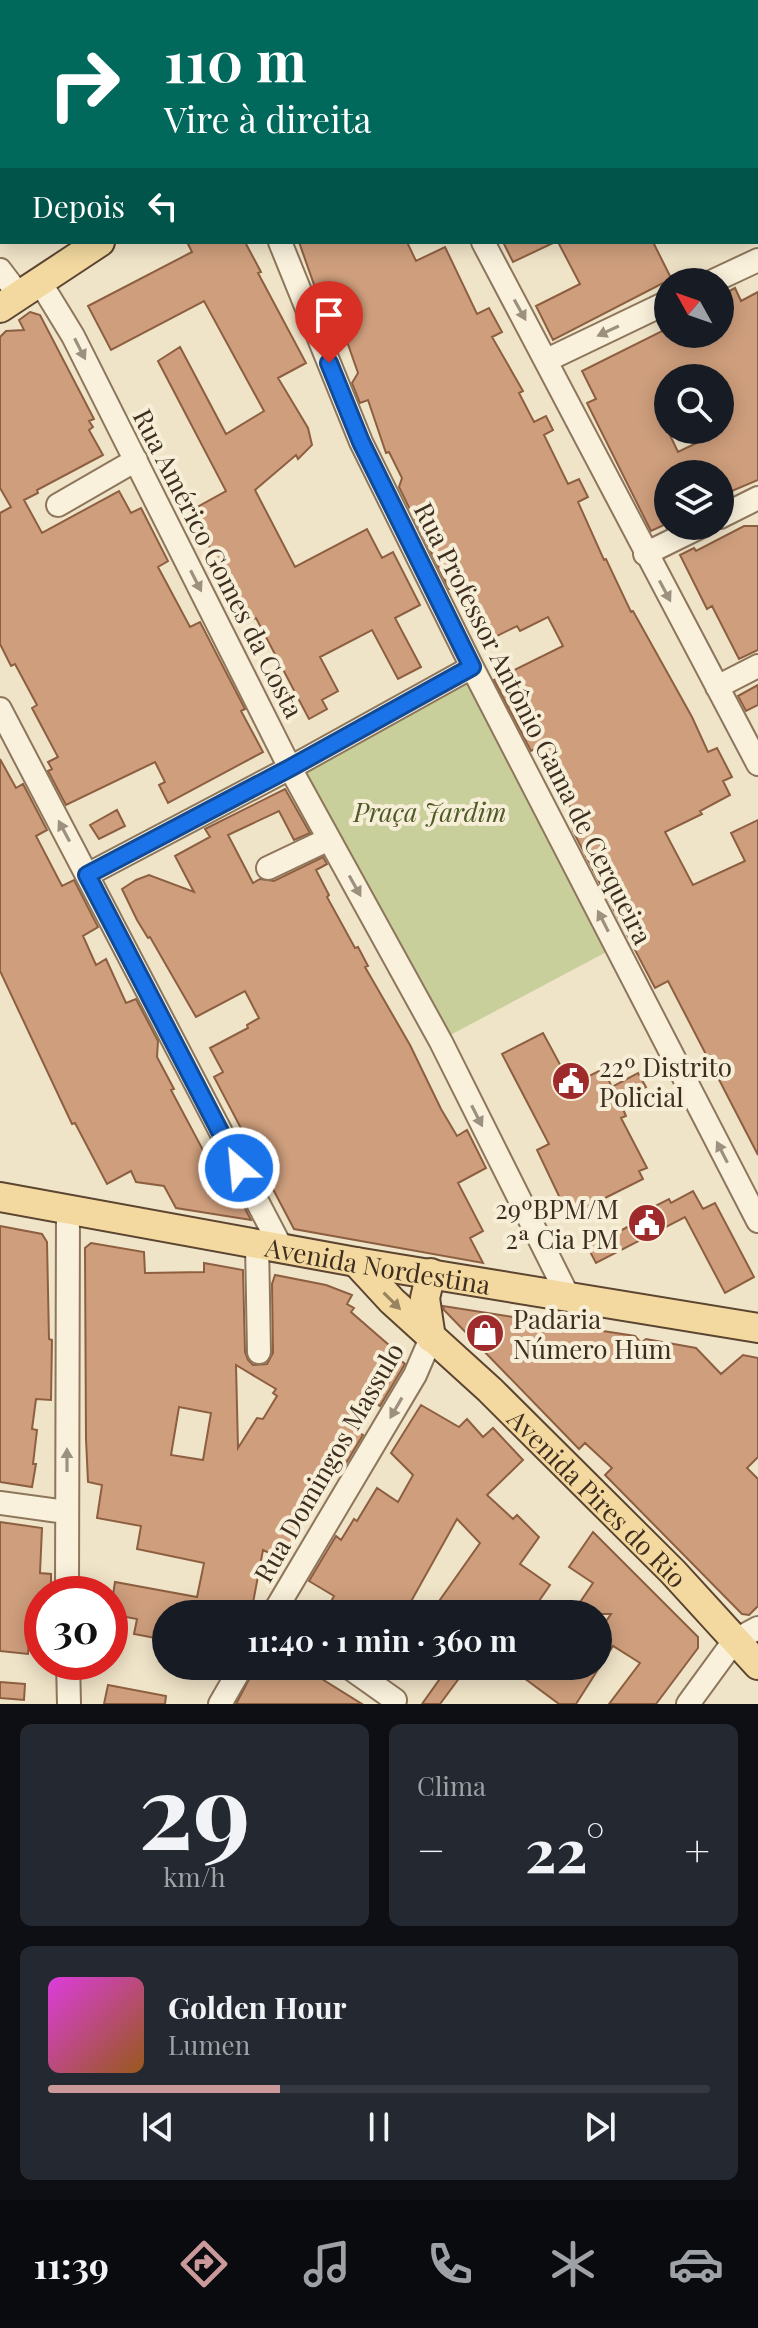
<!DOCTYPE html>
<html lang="pt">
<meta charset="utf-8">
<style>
:root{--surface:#171b24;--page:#242831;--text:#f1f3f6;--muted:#9ea1a6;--line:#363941;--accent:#cc999b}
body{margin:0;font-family:"Playfair Display",serif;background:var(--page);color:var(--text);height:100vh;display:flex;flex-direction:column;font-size:30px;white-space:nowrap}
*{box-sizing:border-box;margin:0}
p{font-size:26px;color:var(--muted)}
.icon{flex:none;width:44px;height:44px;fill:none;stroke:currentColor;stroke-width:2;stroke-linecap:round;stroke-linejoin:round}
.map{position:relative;height:1704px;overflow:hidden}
.side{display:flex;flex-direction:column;gap:20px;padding:20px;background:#0d0f14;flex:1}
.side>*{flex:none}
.guide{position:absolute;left:0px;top:0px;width:758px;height:244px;box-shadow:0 4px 20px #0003;background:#00695c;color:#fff;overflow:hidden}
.needle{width:52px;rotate:310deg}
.buttons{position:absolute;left:654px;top:268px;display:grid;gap:16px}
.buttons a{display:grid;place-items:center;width:80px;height:80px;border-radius:50%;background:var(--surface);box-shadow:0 4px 20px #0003;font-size:40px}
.speed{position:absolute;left:24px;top:1576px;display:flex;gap:16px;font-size:40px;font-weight:700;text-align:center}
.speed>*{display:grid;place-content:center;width:104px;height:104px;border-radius:50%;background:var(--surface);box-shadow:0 4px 20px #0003;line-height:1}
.speed .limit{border:12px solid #d22;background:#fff;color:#111}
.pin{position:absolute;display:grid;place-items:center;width:68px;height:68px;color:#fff;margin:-82px -34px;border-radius:50% 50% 50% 0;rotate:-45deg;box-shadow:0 0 8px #0007}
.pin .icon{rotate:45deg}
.me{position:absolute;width:88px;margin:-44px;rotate:333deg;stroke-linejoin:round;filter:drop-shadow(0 0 6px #0008)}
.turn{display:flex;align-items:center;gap:28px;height:168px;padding:0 32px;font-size:36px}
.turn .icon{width:104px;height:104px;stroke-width:2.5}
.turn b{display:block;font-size:56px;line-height:68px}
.then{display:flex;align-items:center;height:76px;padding:0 32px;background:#0003;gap:16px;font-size:30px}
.big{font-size:60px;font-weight:700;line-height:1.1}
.side .card{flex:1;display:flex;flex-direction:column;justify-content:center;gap:12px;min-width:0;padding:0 28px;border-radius:12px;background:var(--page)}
.side .dial{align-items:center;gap:0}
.dial b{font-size:104px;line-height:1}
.song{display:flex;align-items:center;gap:24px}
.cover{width:96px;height:96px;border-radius:12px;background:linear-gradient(135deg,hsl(300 70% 55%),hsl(30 70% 35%))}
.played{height:8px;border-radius:4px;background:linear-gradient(90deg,var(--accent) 35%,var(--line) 35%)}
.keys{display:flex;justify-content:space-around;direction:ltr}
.heat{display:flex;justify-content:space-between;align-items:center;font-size:44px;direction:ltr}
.side .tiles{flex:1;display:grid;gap:20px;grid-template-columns:1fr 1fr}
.card:last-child{grid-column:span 2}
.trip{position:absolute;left:152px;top:1600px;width:460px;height:80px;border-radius:40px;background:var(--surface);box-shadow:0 4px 20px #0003;font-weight:700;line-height:80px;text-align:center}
.tabs{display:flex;height:128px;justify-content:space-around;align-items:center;background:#090b0e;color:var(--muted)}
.tabs .icon{width:56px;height:56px}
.tabs .selected{color:var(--accent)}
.tabs b{font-size:36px;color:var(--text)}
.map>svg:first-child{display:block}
.green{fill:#c9cf9b}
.building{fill:#cf9f7d;stroke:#8d5f41;stroke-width:2;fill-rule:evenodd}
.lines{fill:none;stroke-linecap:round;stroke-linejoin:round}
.minor-casing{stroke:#8d765c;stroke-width:26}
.major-casing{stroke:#5b4430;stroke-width:32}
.minor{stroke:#faf1dc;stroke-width:22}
.major{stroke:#f3d9a0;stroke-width:28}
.oneway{fill:#9c907e}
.oneway2{fill:#988460}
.route-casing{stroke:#114b97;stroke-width:20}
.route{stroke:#1a73e8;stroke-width:14}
.labels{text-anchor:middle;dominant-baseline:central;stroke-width:8;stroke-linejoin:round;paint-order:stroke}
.street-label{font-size:26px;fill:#3d2e20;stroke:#f7eed8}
.park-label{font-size:26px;font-style:italic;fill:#4d5a26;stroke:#f7eed8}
.poi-label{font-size:26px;fill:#3d2e20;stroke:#f7eed8;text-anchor:start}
</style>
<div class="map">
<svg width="758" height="1704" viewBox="0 0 758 1704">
<rect width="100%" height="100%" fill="#f0e4c8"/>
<path class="green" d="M 470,672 L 614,948 L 441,1040 L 289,762 Z"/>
<path class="building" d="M 187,242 L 245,242 L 261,272 L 258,273 L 306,363 L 278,378 L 308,428 L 312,445 L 298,459 L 296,455 L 255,490 L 295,567 L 367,529 L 382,558 L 393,552 L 420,605 L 395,618 L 421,667 L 398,679 L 372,630 L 320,657 L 338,691 L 322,700 L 327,709 L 309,719 L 256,618 L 252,620 L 226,570 L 223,572 L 190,511 L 226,491 L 158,361 L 180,347 L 226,434 L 264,411 L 204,301 L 111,350 L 88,306 L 192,252 Z
M 299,242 L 407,242 L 416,261 L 445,247 L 477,314 L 489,308 L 502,332 L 492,337 L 523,391 L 519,393 L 534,422 L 546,416 L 553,430 L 544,435 L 568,484 L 579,479 L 588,497 L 578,502 L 604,560 L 606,559 L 631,612 L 633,611 L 692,717 L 708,752 L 717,748 L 732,777 L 723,781 L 730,795 L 700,811 L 702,814 L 665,832 L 693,885 L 745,861 L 731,833 L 758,820 L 758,1155 L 668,981 L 655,988 L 594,872 L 573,831 L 569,802 L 542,745 L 531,751 L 494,680 L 563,646 L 548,617 L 520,631 L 517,626 L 483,643 L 455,586 L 449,589 L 399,487 L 402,478 L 389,452 L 386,453 L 368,400 L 360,403 L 352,383 L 358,373 L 344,333 L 341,334 L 332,310 L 324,313 Z
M 503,242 L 555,242 L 513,262 Z
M 558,242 L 653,242 L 673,282 L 665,282 L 553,340 L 536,306 L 580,284 Z
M 735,288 L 741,301 L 758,292 L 758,480 L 720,496 L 720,474 L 668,474 L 668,523 L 651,531 L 587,403 L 596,399 L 582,371 L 668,328 L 668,334 L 720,334 L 720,296 ZM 668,378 L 720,378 L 720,430 L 707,432 L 707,438 L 678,452 L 668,431 Z
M 30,312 L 40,315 L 94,419 L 89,421 L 93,427 L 89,430 L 103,455 L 37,490 L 38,493 L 24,500 L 42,533 L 119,491 L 131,513 L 141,508 L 168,561 L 158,567 L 190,627 L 200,622 L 245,709 L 241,711 L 263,752 L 168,803 L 159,785 L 165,782 L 155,762 L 66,805 L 48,771 L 52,769 L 48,762 L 58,757 L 32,708 L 37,705 L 15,664 L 11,666 L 0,644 L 0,513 L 11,507 L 0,488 L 0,337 L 6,331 L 24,330 L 19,320 Z
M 744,526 L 758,526 L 758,650 L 739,659 L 712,606 L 707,609 L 680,555 L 694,548 L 696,551 Z
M 758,685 L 758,705 L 746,711 L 738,696 Z
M 0,759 L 16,788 L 23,784 L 47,830 L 36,836 L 62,886 L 74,880 L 98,927 L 83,936 L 96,965 L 106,959 L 126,1003 L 136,999 L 158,1041 L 157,1057 L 174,1089 L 171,1090 L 205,1154 L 214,1149 L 251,1220 L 176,1208 L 164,1186 L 136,1182 L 131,1171 L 107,1184 L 75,1123 L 72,1124 L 0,971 Z
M 285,789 L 310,833 L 294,840 L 279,811 L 228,835 L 253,883 L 260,879 L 274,881 L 323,857 L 327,864 L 316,870 L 329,895 L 327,897 L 355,948 L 358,947 L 368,966 L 365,967 L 410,1045 L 441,1109 L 457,1136 L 467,1130 L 486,1168 L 458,1183 L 483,1231 L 470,1238 L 483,1263 L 294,1229 L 214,1077 L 223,1072 L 210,1048 L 248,1028 L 247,1025 L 259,1018 L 245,991 L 196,1017 L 150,937 L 148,938 L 137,920 L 122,889 L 136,880 L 149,875 L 194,892 L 175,856 L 210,837 L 205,829 Z
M 117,810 L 125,826 L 99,839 L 90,825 Z
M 543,1033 L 571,1085 L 603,1069 L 612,1087 L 638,1073 L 646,1087 L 619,1100 L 626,1116 L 621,1118 L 647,1168 L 639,1171 L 643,1179 L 581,1210 L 580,1207 L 567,1213 L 537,1150 L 549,1144 L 502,1054 Z
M 693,1191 L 703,1209 L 715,1203 L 754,1277 L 725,1293 L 685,1217 L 596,1263 L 586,1244 L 600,1236 L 602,1241 L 631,1225 L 629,1221 L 645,1211 L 669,1199 L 671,1203 Z
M 0,1226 L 42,1234 L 47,1242 L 49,1339 L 52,1340 L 51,1400 L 36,1399 L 32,1429 L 37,1430 L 33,1464 L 36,1464 L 32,1487 L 0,1482 Z
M 91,1243 L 144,1252 L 145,1273 L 204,1272 L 204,1263 L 243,1270 L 245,1352 L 248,1360 L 253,1365 L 267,1364 L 273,1353 L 272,1284 L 275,1275 L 326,1285 L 352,1295 L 347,1304 L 354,1308 L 351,1312 L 390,1346 L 388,1349 L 405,1364 L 380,1406 L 366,1397 L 348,1426 L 363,1435 L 342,1470 L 335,1466 L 284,1560 L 263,1550 L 252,1608 L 243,1606 L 241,1614 L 166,1614 L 166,1640 L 134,1634 L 137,1619 L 110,1614 L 115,1582 L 197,1597 L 204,1563 L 137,1549 L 141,1526 L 97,1518 L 102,1485 L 88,1482 L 86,1439 L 85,1248 ZM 236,1365 L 276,1389 L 273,1393 L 277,1396 L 263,1419 L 257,1418 L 238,1448 ZM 179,1407 L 211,1413 L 203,1460 L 171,1455 Z
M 443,1306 L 635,1336 L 641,1343 L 646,1339 L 696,1348 L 721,1374 L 743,1355 L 758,1358 L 758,1457 L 747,1468 L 758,1479 L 758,1606 L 749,1615 L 742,1614 L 605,1475 L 612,1468 L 585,1443 L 579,1449 L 444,1310 Z
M 421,1405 L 459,1427 L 467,1419 L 483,1437 L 493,1428 L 523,1460 L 487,1495 L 513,1519 L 517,1515 L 539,1537 L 520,1564 L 550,1585 L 530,1614 L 430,1614 L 480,1543 L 457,1519 L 404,1614 L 324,1614 L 334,1596 L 309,1581 L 336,1536 L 341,1540 L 354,1519 L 357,1521 L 377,1488 L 398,1502 L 413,1475 L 391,1453 Z
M 0,1522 L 42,1528 L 40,1573 L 51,1574 L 51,1594 L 42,1594 L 41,1624 L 31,1623 L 28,1654 L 0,1651 Z
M 593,1532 L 698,1637 L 698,1648 L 656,1704 L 609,1704 L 640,1663 L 613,1646 L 576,1704 L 559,1704 L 524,1678 L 532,1666 L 598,1666 L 598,1633 L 611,1614 L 572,1614 L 593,1583 L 569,1567 Z
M 256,1666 L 301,1666 L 362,1704 L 236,1704 Z
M 449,1666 L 454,1666 L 463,1673 L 440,1704 L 422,1704 Z
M 0,1682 L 25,1684 L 24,1700 L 0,1698 Z
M 108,1685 L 166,1696 L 165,1704 L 104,1704 Z"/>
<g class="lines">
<g class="minor-casing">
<path id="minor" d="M 211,0 L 212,2
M 586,0 L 586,2
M 280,242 L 361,442 L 472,667 L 758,1221
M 483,242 L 758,764
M 0,270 L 19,295
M 40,282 L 73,336 L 290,768 L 441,1042 L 568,1296
M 711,282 L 758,260
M 547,360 L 668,302
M 58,505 L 136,460
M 720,517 L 758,498
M 645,554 L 702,526
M 717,687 L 758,666
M 0,709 L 281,1247
M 268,868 L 329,839
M 87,875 L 290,768 L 472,667
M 257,1243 L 259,1352
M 0,1503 L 66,1512
M 67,1594 L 68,1208
M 273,1614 L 415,1375 L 431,1338
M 68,1662 L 69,1704
M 347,1666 L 395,1700
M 220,1704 L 242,1666
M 688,1704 L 734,1641 L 758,1628"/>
</g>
<g class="major-casing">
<g id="major">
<path d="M 702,2 L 707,0"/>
<path d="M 0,308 L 100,242"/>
<path id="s1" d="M 0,1197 L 356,1262 L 758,1328"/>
<path id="s2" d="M 356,1262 L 392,1301 L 490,1390 L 673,1572 L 758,1665"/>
<path d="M 431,1338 L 425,1298 L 431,1273"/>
</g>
</g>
<use href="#minor" class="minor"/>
<use href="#major" class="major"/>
</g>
<defs><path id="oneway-solid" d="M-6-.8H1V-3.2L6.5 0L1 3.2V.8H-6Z" transform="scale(2)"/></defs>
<g class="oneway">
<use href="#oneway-solid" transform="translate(520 310) rotate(61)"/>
<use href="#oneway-solid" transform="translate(608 331) rotate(155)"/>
<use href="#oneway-solid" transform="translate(80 349) rotate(63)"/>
<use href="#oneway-solid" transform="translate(196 581) rotate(63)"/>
<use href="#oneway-solid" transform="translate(665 591) rotate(62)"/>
<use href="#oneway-solid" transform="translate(64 831) rotate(-118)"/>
<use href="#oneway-solid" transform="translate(355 886) rotate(61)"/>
<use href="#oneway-solid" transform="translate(603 921) rotate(-117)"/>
<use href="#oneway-solid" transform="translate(477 1116) rotate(63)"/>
<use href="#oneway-solid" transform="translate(722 1152) rotate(-117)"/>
<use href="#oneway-solid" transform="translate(396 1408) rotate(120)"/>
<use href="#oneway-solid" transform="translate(67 1460) rotate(-90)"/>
</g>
<use class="oneway2" href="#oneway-solid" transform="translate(392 1301) rotate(45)"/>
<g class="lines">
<g class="route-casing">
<path id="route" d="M 239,1168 L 87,875 L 290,768 L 472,667 L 361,442 L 329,363"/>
</g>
<use href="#route" class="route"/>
</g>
<defs>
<g id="civic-disc" transform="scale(2)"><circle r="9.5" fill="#9e2a2b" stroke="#f7eed8"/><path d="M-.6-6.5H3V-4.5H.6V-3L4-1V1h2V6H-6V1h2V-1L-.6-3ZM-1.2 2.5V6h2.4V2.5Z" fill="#fff"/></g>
<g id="shop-disc" transform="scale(2)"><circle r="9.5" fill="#9e2a2b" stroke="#f7eed8"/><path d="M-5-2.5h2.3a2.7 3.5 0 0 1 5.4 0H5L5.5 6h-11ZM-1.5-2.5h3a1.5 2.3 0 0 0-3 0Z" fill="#fff"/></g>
</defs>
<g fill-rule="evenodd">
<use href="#civic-disc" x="571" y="1081"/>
<use href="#civic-disc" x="647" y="1223"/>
<use href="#shop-disc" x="485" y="1333"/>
</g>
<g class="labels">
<g class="street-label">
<text transform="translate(219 563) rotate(63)">Rua Américo Gomes da Costa</text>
<text transform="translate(534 723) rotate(63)">Rua Professor Antônio Gama de Cerqueira</text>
<text stroke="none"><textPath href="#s1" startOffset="384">Avenida Nordestina</textPath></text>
<text transform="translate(328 1462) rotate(-60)">Rua Domingos Massulo</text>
<text stroke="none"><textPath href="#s2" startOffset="338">Avenida Pires do Rio</textPath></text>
</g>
<g class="park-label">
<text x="430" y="811">Praça Jardim</text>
</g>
<g class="poi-label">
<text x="599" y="1066">22º Distrito<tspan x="599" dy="30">Policial</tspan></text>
<text x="619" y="1208" text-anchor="end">29ºBPM/M<tspan x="619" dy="30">2ª Cia PM</tspan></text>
<text x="513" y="1318">Padaria<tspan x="513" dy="30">Número Hum</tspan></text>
</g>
</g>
</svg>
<div class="buttons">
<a><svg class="needle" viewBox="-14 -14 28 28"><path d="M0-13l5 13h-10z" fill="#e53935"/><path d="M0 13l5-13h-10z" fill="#9ea1a6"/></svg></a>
<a><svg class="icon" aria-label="search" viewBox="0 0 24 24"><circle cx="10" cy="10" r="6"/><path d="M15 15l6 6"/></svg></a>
<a><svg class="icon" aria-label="layers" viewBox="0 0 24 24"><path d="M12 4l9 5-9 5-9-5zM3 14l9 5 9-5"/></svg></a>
</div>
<div class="speed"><div class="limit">30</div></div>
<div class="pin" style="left:329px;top:363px;background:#d93025"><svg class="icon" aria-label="arrive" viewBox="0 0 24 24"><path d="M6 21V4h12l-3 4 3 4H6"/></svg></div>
<svg class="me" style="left:239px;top:1168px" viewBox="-20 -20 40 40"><circle r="17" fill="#1a73e8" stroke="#fff" stroke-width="3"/><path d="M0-11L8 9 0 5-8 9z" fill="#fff"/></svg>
<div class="trip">11:40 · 1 min · 360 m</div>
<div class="guide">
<div class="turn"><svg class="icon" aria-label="right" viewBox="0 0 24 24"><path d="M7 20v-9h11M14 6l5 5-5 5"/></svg><div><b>110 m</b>Vire à direita</div></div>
<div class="then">Depois<svg class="icon" aria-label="left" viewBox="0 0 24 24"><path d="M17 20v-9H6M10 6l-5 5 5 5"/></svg></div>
</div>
</div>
<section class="side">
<div class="tiles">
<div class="card dial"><b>29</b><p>km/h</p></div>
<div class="card"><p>Clima</p>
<div class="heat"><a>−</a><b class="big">22°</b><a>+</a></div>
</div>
<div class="card">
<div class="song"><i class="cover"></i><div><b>Golden Hour</b><p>Lumen</p></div></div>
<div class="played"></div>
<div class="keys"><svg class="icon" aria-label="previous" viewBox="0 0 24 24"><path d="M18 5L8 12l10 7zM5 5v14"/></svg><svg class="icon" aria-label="pause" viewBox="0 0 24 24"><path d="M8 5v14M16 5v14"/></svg><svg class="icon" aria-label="next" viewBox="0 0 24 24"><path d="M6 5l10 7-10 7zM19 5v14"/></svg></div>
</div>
</div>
</section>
<nav class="tabs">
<b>11:39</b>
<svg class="icon selected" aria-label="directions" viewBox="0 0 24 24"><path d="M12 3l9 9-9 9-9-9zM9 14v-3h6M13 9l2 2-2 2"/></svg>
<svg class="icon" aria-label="music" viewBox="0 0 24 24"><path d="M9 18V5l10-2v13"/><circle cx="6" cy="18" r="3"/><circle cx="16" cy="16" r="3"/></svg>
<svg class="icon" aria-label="phone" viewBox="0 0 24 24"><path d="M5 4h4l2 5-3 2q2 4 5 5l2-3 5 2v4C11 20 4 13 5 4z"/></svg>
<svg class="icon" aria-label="climate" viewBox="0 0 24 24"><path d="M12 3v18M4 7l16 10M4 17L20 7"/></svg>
<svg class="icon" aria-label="car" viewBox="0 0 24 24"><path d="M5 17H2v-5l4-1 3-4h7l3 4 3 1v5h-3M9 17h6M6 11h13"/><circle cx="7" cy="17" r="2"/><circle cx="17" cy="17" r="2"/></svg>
</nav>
